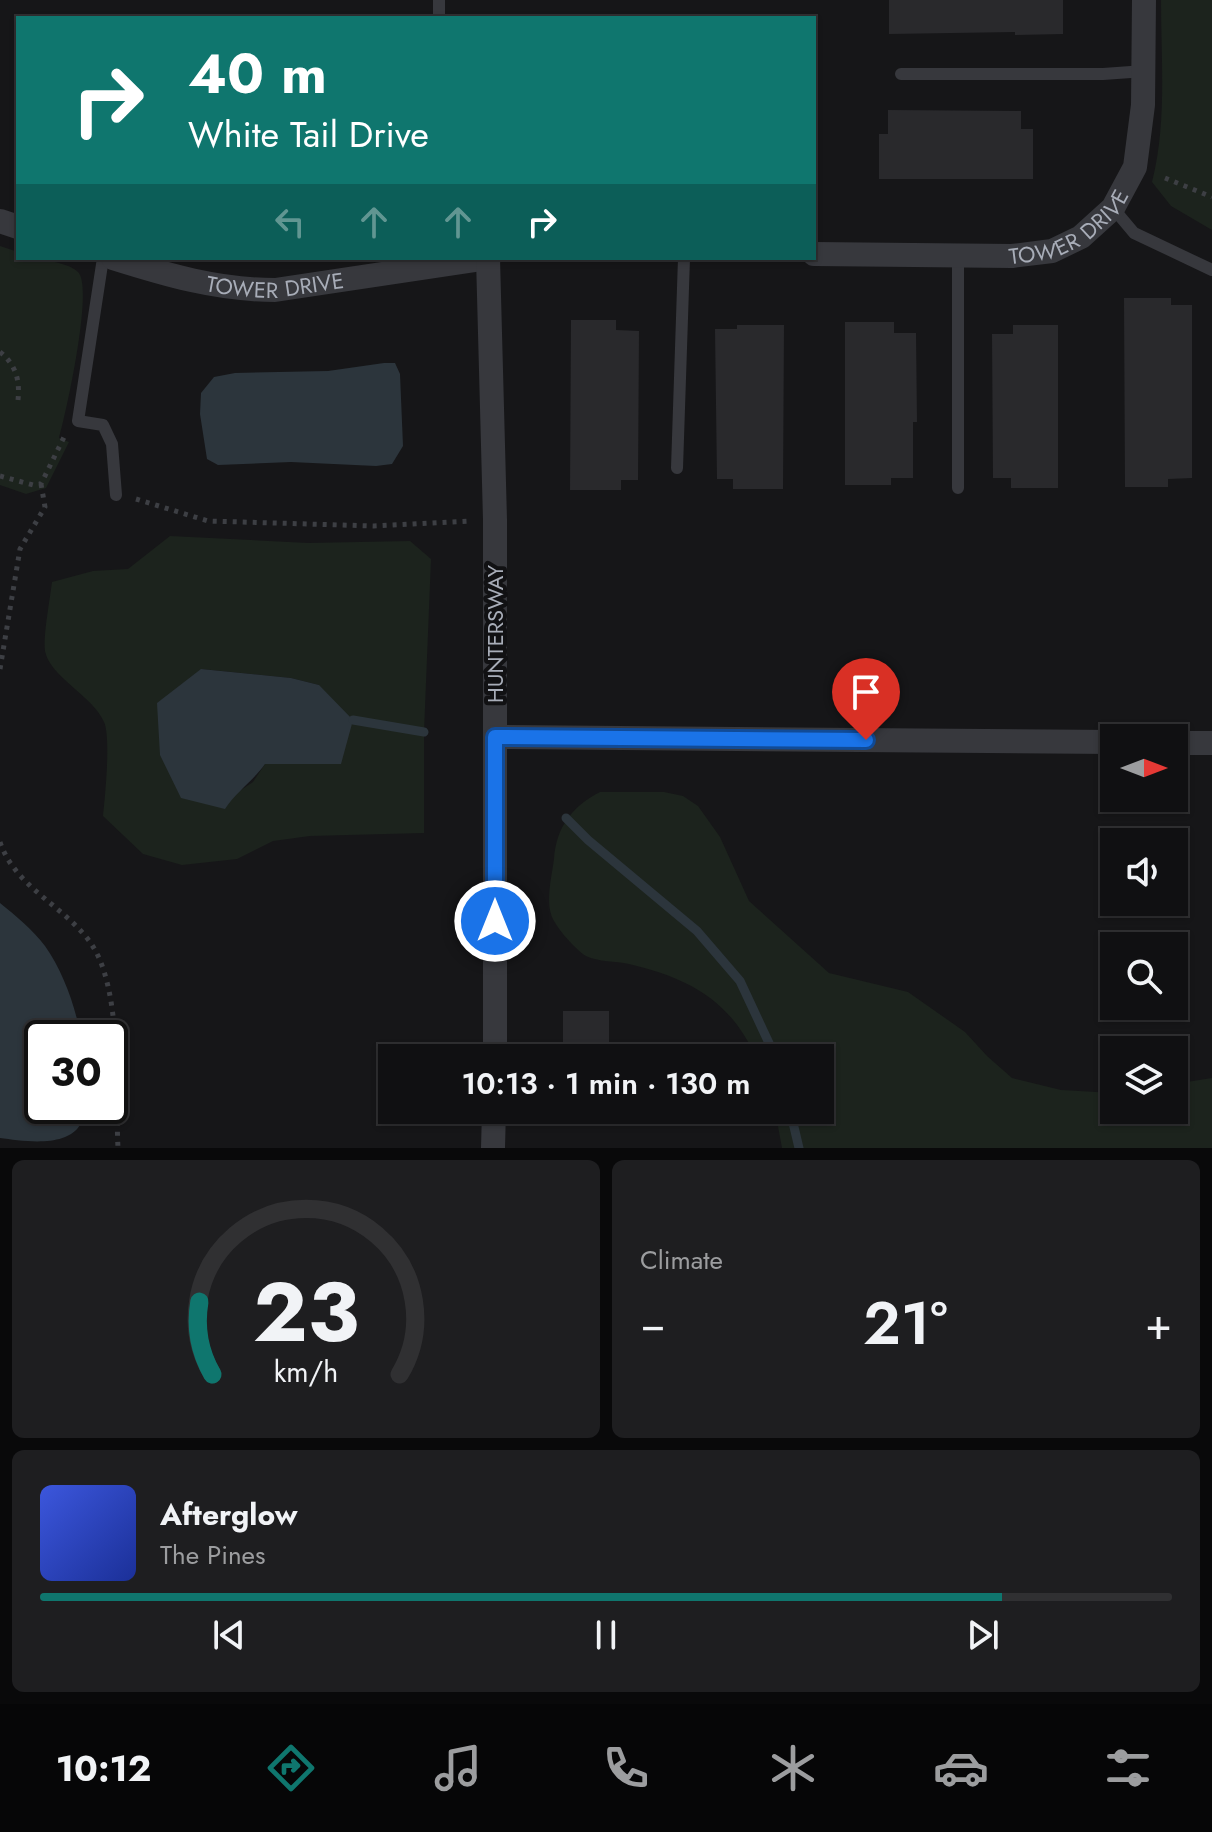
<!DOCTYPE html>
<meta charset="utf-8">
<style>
:root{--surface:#101012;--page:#1e1e20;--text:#f1f3f6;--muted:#9c9d9f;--line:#303032;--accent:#0f766e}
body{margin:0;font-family:Jost,sans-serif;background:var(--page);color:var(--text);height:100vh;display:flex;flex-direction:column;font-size:30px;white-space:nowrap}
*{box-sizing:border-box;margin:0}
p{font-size:26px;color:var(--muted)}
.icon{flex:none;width:44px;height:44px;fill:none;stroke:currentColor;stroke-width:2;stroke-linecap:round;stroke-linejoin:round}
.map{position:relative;height:1148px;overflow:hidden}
.panel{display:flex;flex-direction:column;gap:12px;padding:12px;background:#09090a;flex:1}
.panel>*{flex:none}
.top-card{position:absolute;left:16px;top:16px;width:800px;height:244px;border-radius:0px;box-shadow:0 2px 6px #0004,0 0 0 2px var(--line);background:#0f766e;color:#fff;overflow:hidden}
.needle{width:52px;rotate:90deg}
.buttons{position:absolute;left:1100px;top:724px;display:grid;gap:16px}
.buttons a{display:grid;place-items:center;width:88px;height:88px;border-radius:0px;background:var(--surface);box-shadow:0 2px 6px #0004,0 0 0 2px var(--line);font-size:40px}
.speed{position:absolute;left:24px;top:1020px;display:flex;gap:16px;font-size:40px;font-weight:700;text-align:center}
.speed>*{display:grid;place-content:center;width:104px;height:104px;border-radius:50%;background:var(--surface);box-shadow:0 2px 6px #0004,0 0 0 2px var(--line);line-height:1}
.speed .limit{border:4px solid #111;border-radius:12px;background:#fff;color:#111}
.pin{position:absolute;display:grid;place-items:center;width:68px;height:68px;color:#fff;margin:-82px -34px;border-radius:50% 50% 50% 0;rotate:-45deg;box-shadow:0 0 8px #0007}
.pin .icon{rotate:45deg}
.me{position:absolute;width:88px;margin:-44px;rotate:0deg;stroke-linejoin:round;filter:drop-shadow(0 0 6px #0008)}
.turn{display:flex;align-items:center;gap:28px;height:168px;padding:0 40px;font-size:36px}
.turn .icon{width:104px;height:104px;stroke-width:2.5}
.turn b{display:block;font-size:56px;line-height:68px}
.lanes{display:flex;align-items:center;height:76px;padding:0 40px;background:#0003;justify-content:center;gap:40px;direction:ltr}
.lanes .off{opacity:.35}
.big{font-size:60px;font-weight:600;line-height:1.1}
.panel .tile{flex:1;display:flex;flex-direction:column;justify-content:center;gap:12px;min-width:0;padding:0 28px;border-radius:12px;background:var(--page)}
.panel .dial{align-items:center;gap:0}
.dial svg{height:208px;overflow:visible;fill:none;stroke:var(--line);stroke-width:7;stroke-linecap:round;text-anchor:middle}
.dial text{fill:var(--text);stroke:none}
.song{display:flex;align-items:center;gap:24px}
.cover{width:96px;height:96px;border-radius:12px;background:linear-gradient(135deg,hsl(230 70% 55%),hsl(230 70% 35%))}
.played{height:8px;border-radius:4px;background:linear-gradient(90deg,var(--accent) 85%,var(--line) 85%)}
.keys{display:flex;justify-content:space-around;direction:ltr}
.heat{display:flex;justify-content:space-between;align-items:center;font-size:44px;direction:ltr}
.panel .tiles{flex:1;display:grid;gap:12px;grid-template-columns:1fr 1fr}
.tile:last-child{grid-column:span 2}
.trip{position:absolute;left:378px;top:1044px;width:456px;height:80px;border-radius:0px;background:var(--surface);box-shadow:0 2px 6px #0004,0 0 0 2px var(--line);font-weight:600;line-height:80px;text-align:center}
.dock{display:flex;height:128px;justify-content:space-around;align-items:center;background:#060607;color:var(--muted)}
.dock .icon{width:56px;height:56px}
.dock .on{color:var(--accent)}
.dock b{font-size:36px;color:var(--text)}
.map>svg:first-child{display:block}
.green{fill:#1c231d;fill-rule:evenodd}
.water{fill:#2c353c}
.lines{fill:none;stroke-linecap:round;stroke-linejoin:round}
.stream{stroke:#2c353c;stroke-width:9}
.building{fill:#29292c}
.path{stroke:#3d3f44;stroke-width:5;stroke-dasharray:4 6;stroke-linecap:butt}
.service{stroke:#37383d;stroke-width:12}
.minor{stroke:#37383d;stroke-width:24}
.route-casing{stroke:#114b97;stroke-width:20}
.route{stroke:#1a73e8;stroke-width:14}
.labels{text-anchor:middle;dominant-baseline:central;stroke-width:8;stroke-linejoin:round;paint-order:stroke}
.street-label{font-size:22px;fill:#a8adb8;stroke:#111113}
</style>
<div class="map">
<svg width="1212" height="1148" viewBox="0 0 1212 1148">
<rect width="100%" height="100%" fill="#161618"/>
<path class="green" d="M 1161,0 L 1212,0 L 1212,230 L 1171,206 L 1152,182 C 1167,124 1161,60 1161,0 Z
M 0,246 L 18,252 L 18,258 C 33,258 67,261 78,272 C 94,287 66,414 59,438 L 69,442 L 46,488 L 26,494 L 0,485 Z
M 170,536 L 308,543 L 410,541 L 431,559 L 424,732 L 424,833 L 310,836 L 273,841 L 237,859 L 182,865 L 143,854 L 103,816 C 105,798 111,736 104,722 C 93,696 50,677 45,651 C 43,636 50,599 52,582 L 93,571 L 128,569 ZM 202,669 L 291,678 L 319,685 L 298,763 L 265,764 L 253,782 L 235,794 L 157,704 Z
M 600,792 L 664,792 L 683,796 L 698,806 L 720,837 L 749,901 L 829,973 L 908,992 L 965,1032 L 987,1056 L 1012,1078 L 1061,1090 L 1114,1093 L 1114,1110 L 1174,1110 L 1174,1084 L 1212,1078 L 1212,1148 L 782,1148 L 775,1110 L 820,1110 L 820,1058 L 756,1058 C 731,1000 688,978 629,964 C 616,961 598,962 586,956 C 576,950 554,926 551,914 C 546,899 552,875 554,859 C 556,828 572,806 600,792 Z"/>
<path class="water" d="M 384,363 L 395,363 L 400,374 L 403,446 L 392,464 L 376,466 L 291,462 L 218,465 L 207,459 L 200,414 L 201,393 L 214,377 L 235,373 L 328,371 Z
M 201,669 L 291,678 L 319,685 L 353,720 L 341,764 L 265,764 C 253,781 236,792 225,809 L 181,798 L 160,755 L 157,703 Z
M 0,903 C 15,915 33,930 45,946 C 63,971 76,1008 81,1038 L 42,1038 L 42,1106 L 85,1106 C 84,1112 83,1120 80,1125 C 66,1148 23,1141 0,1138 Z"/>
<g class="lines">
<path class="stream" d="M 353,720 L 424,732
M 566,818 L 588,840 L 697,931 L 740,981 L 776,1058
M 790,1110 L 799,1148"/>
</g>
<path class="building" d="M 889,0 L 1063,0 L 1063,34 L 1015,35 L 1015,32 L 889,34 Z
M 888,110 L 1021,111 L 1021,129 L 1033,129 L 1033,179 L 879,179 L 879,134 L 888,134 Z
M 1124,298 L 1171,298 L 1171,305 L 1192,305 L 1192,478 L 1168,479 L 1168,487 L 1125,487 Z
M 571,320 L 616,320 L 616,330 L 639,331 L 638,480 L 621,480 L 621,490 L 570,490 Z
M 845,322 L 894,322 L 894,333 L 916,333 L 917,422 L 913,422 L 913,478 L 891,478 L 891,485 L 845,485 Z
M 737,325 L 784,325 L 783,489 L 733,489 L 733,479 L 717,479 L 715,329 L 737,329 Z
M 1013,325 L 1058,325 L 1058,488 L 1011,488 L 1011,478 L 993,478 L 992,334 L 1013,334 Z
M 563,1011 L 609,1011 L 609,1058 L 563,1058 Z"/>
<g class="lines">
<path class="path" d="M 1165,178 L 1212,197
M 0,352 C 16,365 20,380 18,400
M 0,476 L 33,485 L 41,484 L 66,433
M 136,499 L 208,521 L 374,526 L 470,521
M 0,669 L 20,549 L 45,507 L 41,484
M 0,842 C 15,887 63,905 90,942 C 123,988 115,1091 118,1148"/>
<path class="service" d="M 439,18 L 439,0
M 901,74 L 1103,74 L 1145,71
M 1113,208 L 1134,233 L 1212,270
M 103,258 L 78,421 L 103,425 L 112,444 L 116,495
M 677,468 L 684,258
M 958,488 L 958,255"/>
<g class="minor">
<path d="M 0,221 L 18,227"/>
<path id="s1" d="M 814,254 L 1012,256 L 1052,251 L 1081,237 L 1113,208 L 1135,167 L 1143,105 L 1144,0"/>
<path id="s2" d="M 113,258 C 167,275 218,290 275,290 L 489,258"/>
<path d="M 488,258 L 495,520 L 495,1058"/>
<path d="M 495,737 L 1114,742"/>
<path d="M 1174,743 L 1212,743"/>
<path d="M 493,1148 L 494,1110"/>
</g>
</g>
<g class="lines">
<g class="route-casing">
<path id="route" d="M 495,921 L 495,737 L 866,740"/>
</g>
<use href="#route" class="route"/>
</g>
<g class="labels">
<g class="street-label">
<text stroke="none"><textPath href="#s1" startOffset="264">TOWER DRIVE</textPath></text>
<text stroke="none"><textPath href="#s2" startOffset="166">TOWER DRIVE</textPath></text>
<text transform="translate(495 634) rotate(-90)">HUNTERSWAY</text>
</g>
</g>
</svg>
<div class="buttons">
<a><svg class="needle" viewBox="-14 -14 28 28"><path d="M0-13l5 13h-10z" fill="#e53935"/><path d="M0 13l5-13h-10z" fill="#9c9d9f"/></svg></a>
<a><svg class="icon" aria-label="sound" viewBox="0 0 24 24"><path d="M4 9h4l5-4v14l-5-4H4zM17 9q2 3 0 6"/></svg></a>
<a><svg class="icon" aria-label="search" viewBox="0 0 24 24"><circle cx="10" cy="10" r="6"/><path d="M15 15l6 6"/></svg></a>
<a><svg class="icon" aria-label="layers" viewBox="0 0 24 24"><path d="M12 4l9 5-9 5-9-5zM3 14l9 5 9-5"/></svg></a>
</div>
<div class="speed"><div class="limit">30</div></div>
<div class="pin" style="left:866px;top:740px;background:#d93025"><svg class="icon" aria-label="arrive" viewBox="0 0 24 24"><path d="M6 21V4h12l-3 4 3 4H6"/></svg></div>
<svg class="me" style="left:495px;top:921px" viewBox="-20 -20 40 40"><circle r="17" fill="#1a73e8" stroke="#fff" stroke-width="3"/><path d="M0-11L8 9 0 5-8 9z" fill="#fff"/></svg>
<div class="trip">10:13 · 1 min · 130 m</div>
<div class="top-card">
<div class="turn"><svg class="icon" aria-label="right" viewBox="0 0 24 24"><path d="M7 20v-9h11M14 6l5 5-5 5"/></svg><div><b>40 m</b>White Tail Drive</div></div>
<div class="lanes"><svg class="icon off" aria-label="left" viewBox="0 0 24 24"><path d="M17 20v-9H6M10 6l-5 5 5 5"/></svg><svg class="icon off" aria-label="ahead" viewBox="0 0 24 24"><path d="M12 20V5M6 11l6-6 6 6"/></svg><svg class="icon off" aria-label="ahead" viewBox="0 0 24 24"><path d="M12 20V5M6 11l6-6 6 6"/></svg><svg class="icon" aria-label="right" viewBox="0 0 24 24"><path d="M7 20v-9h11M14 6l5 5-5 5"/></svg></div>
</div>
</div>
<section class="panel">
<div class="tiles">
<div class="tile dial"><svg viewBox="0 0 100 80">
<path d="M14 69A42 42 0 1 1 86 69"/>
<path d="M14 69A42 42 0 0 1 9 41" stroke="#0f766e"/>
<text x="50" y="56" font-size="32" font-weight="700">23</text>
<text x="50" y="72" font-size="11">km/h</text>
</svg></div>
<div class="tile"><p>Climate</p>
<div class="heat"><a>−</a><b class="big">21°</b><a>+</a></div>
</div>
<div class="tile">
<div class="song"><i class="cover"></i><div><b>Afterglow</b><p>The Pines</p></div></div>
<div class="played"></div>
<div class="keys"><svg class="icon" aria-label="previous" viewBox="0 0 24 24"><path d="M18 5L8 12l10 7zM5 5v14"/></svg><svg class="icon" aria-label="pause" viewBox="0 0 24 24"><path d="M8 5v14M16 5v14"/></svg><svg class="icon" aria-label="next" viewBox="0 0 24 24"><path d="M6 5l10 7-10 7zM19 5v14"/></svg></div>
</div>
</div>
</section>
<nav class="dock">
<b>10:12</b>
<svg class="icon on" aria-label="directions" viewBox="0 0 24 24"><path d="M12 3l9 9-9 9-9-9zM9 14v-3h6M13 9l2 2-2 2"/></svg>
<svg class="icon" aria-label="music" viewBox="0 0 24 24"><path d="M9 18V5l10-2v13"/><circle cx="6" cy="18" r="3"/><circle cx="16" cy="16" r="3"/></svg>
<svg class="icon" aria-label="phone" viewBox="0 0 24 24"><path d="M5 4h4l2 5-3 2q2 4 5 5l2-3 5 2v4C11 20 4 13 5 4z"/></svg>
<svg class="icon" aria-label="climate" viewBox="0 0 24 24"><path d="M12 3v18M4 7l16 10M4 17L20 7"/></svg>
<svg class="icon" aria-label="car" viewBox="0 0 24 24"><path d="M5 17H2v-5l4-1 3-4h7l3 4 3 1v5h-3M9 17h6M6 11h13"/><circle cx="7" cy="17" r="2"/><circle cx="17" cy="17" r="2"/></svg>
<svg class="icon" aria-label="filters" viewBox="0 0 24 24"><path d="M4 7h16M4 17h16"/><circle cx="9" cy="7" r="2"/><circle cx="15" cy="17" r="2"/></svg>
</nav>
